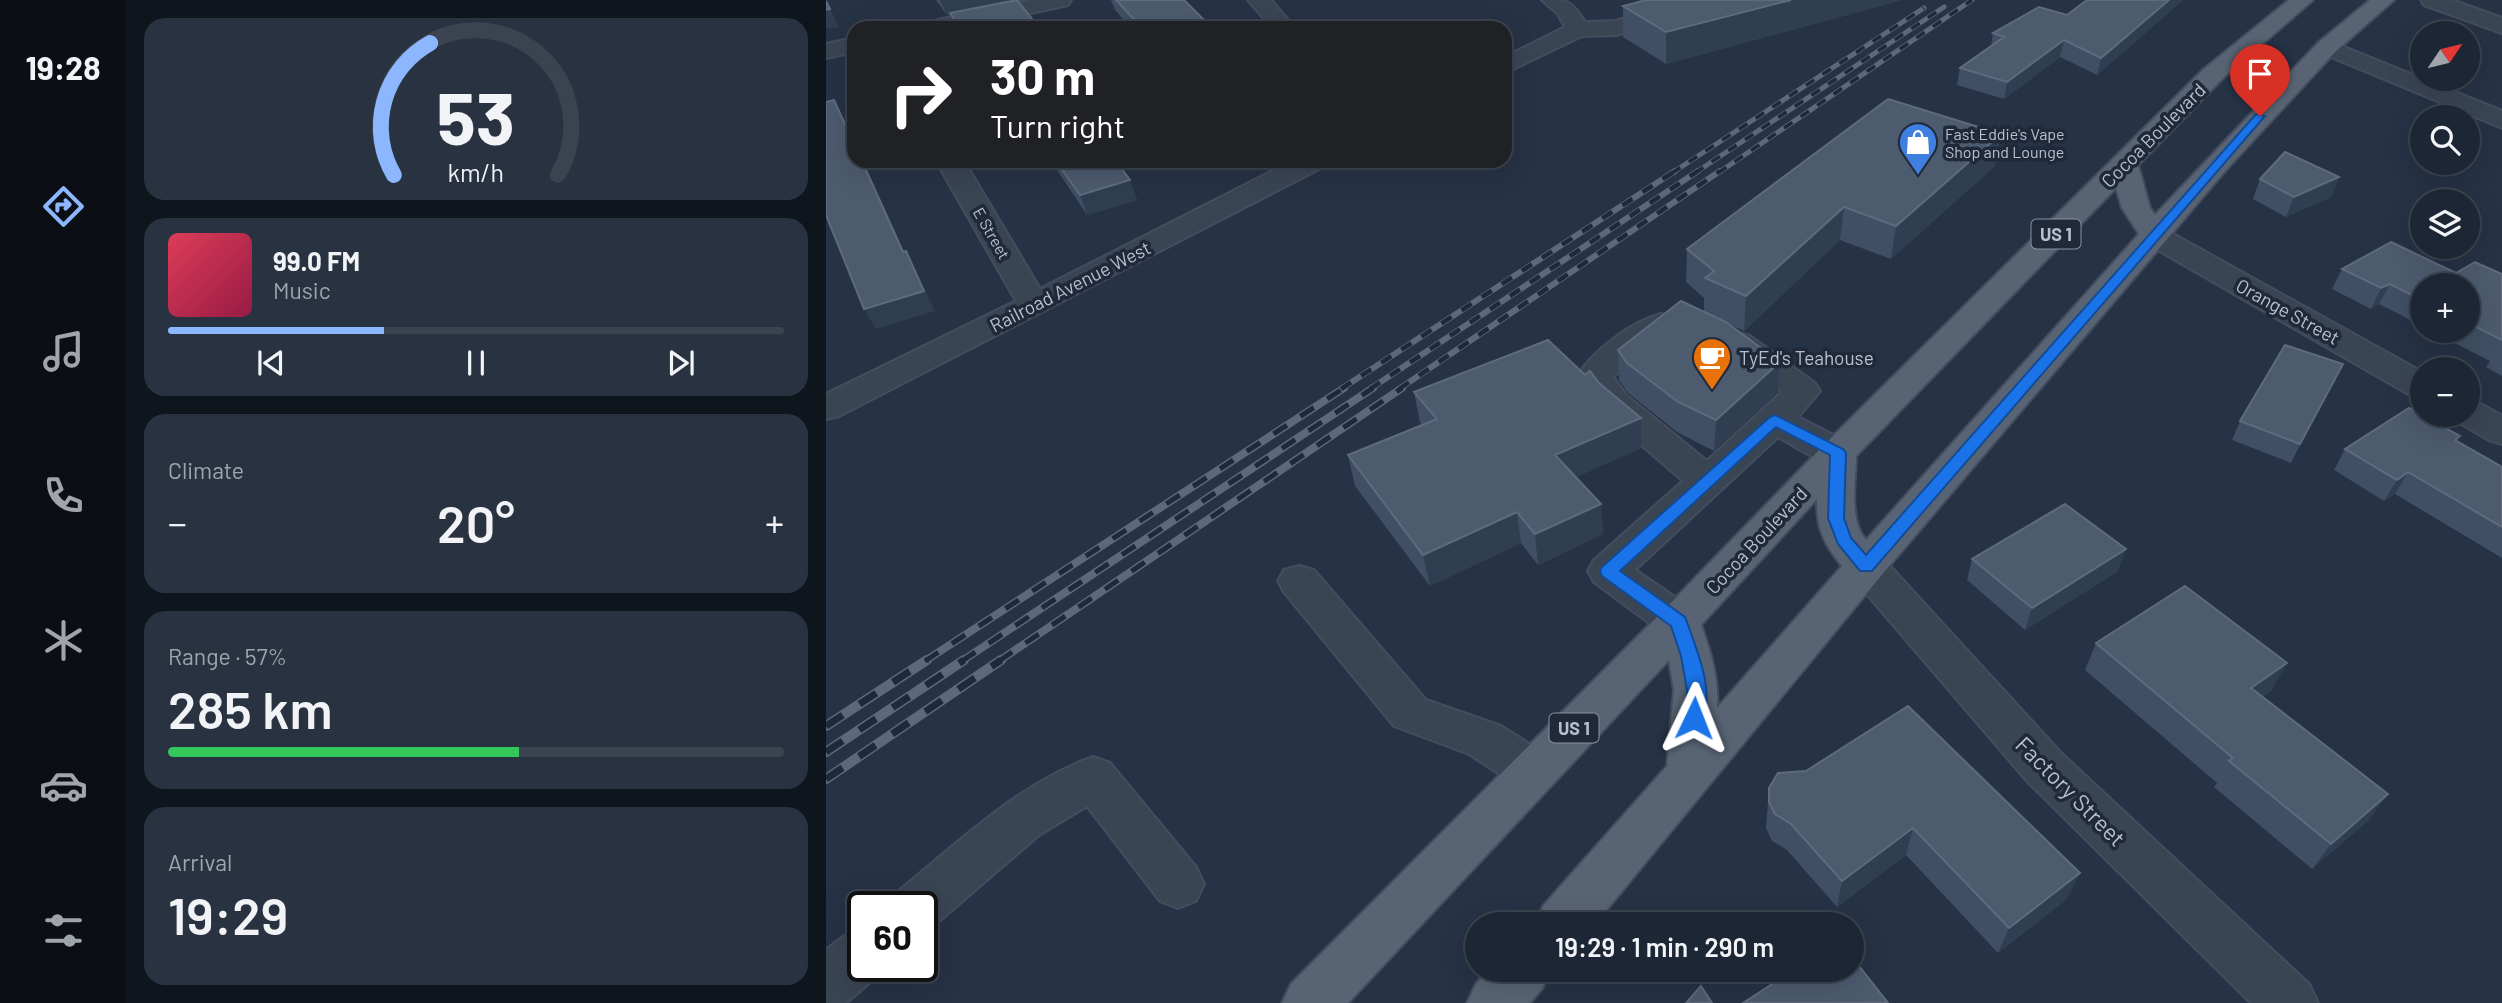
<!DOCTYPE html>
<meta charset="utf-8">
<style>
:root{--surface:#1c2634;--page:#293240;--text:#f1f3f6;--muted:#a0a5ac;--line:#3a434f;--accent:#8cb6fe}
body{margin:0;font-family:Barlow,sans-serif;background:var(--page);color:var(--text);height:100vh;display:flex;flex-direction:column;font-size:26px;white-space:nowrap}
*{box-sizing:border-box;margin:0}
p{font-size:23px;color:var(--muted)}
.icon{flex:none;width:38px;height:38px;fill:none;stroke:currentColor;stroke-width:2;stroke-linecap:round;stroke-linejoin:round}
.map{position:relative;flex:1;overflow:hidden}
.drawer{display:flex;flex-direction:column;gap:18px;padding:18px;background:#0f151d;width:700px}
.drawer>*{flex:none}
.hud{position:absolute;left:21px;top:21px;width:665px;height:147px;border-radius:21px;box-shadow:0 7px 28px #0002,0 0 0 2px var(--line);background:#202124;color:#fff;overflow:hidden}
.needle{width:46px;rotate:55deg}
.controls{position:absolute;left:1584px;top:21px;display:grid;gap:14px}
.controls a{display:grid;place-items:center;width:70px;height:70px;border-radius:50%;background:var(--surface);box-shadow:0 7px 28px #0002,0 0 0 2px var(--line);font-size:35px}
.speed{position:absolute;left:21px;top:891px;display:flex;gap:14px;font-size:35px;font-weight:700;text-align:center}
.speed>*{display:grid;place-content:center;width:91px;height:91px;border-radius:50%;background:var(--surface);box-shadow:0 7px 28px #0002,0 0 0 2px var(--line);line-height:1}
.speed .limit{border:4px solid #111;border-radius:10px;background:#fff;color:#111}
.pin{position:absolute;display:grid;place-items:center;width:60px;height:60px;color:#fff;margin:-72px -30px;border-radius:50% 50% 50% 0;rotate:-45deg;box-shadow:0 0 7px #0007}
.pin .icon{rotate:45deg}
.me{position:absolute;width:77px;margin:-38px;rotate:2deg;stroke-linejoin:round;filter:drop-shadow(0 0 5px #0008)}
.turn{display:flex;align-items:center;gap:24px;height:147px;padding:0 28px;font-size:32px}
.turn .icon{width:91px;height:91px;stroke-width:2.5}
.turn b{display:block;font-size:49px;line-height:60px}
.big{font-size:52px;font-weight:600;line-height:1.1}
.drawer .tile{flex:1;display:flex;flex-direction:column;justify-content:center;gap:10px;min-width:0;padding:0 24px;border-radius:21px;background:var(--page)}
.drawer .dial{align-items:center;gap:0}
.dial svg{height:182px;overflow:visible;fill:none;stroke:var(--line);stroke-width:7;stroke-linecap:round;text-anchor:middle}
.dial text{fill:var(--text);stroke:none}
.song{display:flex;align-items:center;gap:21px}
.cover{width:84px;height:84px;border-radius:10px;background:linear-gradient(135deg,hsl(350 70% 55%),hsl(340 70% 35%))}
.played{height:7px;border-radius:4px;background:linear-gradient(90deg,var(--accent) 35%,var(--line) 35%)}
.keys{display:flex;justify-content:space-around;direction:ltr}
.heat{display:flex;justify-content:space-between;align-items:center;font-size:38px;direction:ltr}
.charge{height:10px;border-radius:5px;background:linear-gradient(90deg,#34c759 57%,var(--line) 0)}
.trip{position:absolute;left:639px;top:912px;width:399px;height:70px;border-radius:35px;background:var(--surface);box-shadow:0 7px 28px #0002,0 0 0 2px var(--line);font-weight:600;line-height:70px;text-align:center}
main{display:flex;flex:1;min-height:0}
.dock{display:flex;flex-direction:column;width:126px;justify-content:space-around;align-items:center;background:#0b0f15;color:var(--muted)}
.dock .icon{width:49px;height:49px}
.dock .active{color:var(--accent)}
.dock b{font-size:32px;color:var(--text)}
.map>svg:first-child{display:block}
.lines{fill:none;stroke-linecap:round;stroke-linejoin:round}
.minor-casing{stroke:#444d5e;stroke-width:4}
.major-casing{stroke:#444d5e;stroke-width:4}
.minor{fill:#3a4554;fill-rule:evenodd}
.major{fill:#586474;fill-rule:evenodd}
.rail-far3-casing{stroke:#5c687b;stroke-width:5}
.rail-far2-casing{stroke:#5c687b;stroke-width:6}
.rail-far1-casing{stroke:#5c687b;stroke-width:8}
.rail-casing{stroke:#5c687b;stroke-width:10}
.rail-far3{stroke:#1f293a;stroke-width:3.5;stroke-dasharray:10;stroke-linecap:butt}
.rail-far2{stroke:#1f293a;stroke-width:4.5;stroke-dasharray:12;stroke-linecap:butt}
.rail-far1{stroke:#1f293a;stroke-width:5;stroke-dasharray:16;stroke-linecap:butt}
.rail{stroke:#1f293a;stroke-width:7;stroke-dasharray:20;stroke-linecap:butt}
.wall{fill:#404f63}
.shaded-wall{fill:#303e52}
.building{fill:#4d5b6f;stroke:#5e6b7e;stroke-width:2}
.route{fill:#1a73e8;stroke:#114b97;stroke-width:2}
.labels{text-anchor:middle;dominant-baseline:central;stroke-width:7;stroke-linejoin:round;paint-order:stroke}
.far-poi-label{font-size:16px;fill:#b8c0ce;stroke:#1f293a;text-anchor:start}
.far-street-label{font-size:16px;fill:#b8c0ce;stroke:#1f293a}
.shield{fill:#1f293a;stroke:#8a93a2;stroke-width:2}
.shield-label{font-size:18px;font-weight:bold;fill:#b8c0ce}
.street-label{font-size:19px;fill:#b8c0ce;stroke:#1f293a}
.poi-label{font-size:19px;fill:#b8c0ce;stroke:#1f293a;text-anchor:start}
.near-street-label{font-size:23px;fill:#b8c0ce;stroke:#1f293a}
</style>
<main>
<nav class="dock">
<b>19:28</b>
<svg class="icon active" aria-label="directions" viewBox="0 0 24 24"><path d="M12 3l9 9-9 9-9-9zM9 14v-3h6M13 9l2 2-2 2"/></svg>
<svg class="icon" aria-label="music" viewBox="0 0 24 24"><path d="M9 18V5l10-2v13"/><circle cx="6" cy="18" r="3"/><circle cx="16" cy="16" r="3"/></svg>
<svg class="icon" aria-label="phone" viewBox="0 0 24 24"><path d="M5 4h4l2 5-3 2q2 4 5 5l2-3 5 2v4C11 20 4 13 5 4z"/></svg>
<svg class="icon" aria-label="climate" viewBox="0 0 24 24"><path d="M12 3v18M4 7l16 10M4 17L20 7"/></svg>
<svg class="icon" aria-label="car" viewBox="0 0 24 24"><path d="M5 17H2v-5l4-1 3-4h7l3 4 3 1v5h-3M9 17h6M6 11h13"/><circle cx="7" cy="17" r="2"/><circle cx="17" cy="17" r="2"/></svg>
<svg class="icon" aria-label="filters" viewBox="0 0 24 24"><path d="M4 7h16M4 17h16"/><circle cx="9" cy="7" r="2"/><circle cx="15" cy="17" r="2"/></svg>
</nav>
<section class="drawer">
<div class="tile dial"><svg viewBox="0 0 100 80">
<path d="M14 69A42 42 0 1 1 86 69"/>
<path d="M14 69A42 42 0 0 1 30 11" stroke="#8cb6fe"/>
<text x="50" y="56" font-size="32" font-weight="700">53</text>
<text x="50" y="72" font-size="11">km/h</text>
</svg></div>
<div class="tile">
<div class="song"><i class="cover"></i><div><b>99.0 FM</b><p>Music</p></div></div>
<div class="played"></div>
<div class="keys"><svg class="icon" aria-label="previous" viewBox="0 0 24 24"><path d="M18 5L8 12l10 7zM5 5v14"/></svg><svg class="icon" aria-label="pause" viewBox="0 0 24 24"><path d="M8 5v14M16 5v14"/></svg><svg class="icon" aria-label="next" viewBox="0 0 24 24"><path d="M6 5l10 7-10 7zM19 5v14"/></svg></div>
</div>
<div class="tile"><p>Climate</p>
<div class="heat"><a>−</a><b class="big">20°</b><a>+</a></div>
</div>
<div class="tile"><p>Range · 57%</p><b class="big">285 km</b><div class="charge"></div></div>
<div class="tile"><p>Arrival</p><b class="big">19:29</b></div>
</section>
<div class="map">
<svg width="1676" height="1003" viewBox="0 0 1676 1003">
<rect width="100%" height="100%" fill="#263245"/>
<g class="lines">
<g class="minor-casing">
<path id="minor" d="M 204,0 L 245,0 L 242,5 L 137,28 L 95,28 L 98,23 Z
M 422,0 L 445,0 L 469,28 L 446,28 Z
M 716,0 C 742,0 745,0 759,22 L 789,21 L 866,0 L 902,0 L 899,5 L 790,35 L 756,36 L 679,73 L 679,57 L 739,27 L 732,14 Z
M 1595,0 L 1626,0 L 1676,18 L 1676,33 L 1598,5 Z
M 28,38 L 28,52 L 0,58 L 0,44 Z
M 1501,40 L 1676,111 L 1676,128 L 1493,52 L 1489,47 L 1493,42 Z
M 110,161 L 138,161 L 214,289 L 466,161 L 501,161 L 497,167 L 13,416 L 0,419 L 0,394 L 190,301 Z
M 1329,227 L 1340,230 L 1596,372 L 1596,398 L 1584,395 L 1318,242 L 1314,236 L 1318,230 Z
M 835,314 L 847,317 L 851,324 L 847,331 L 812,353 L 787,377 L 800,395 L 881,461 L 956,392 L 900,350 L 895,343 L 900,336 L 912,333 L 924,336 L 989,383 L 994,391 L 972,417 L 1025,444 L 1030,453 L 1025,462 C 999,469 975,449 952,437 L 809,570 L 868,610 L 874,622 L 868,634 L 853,638 L 838,634 L 768,582 L 762,571 L 768,560 L 857,481 L 776,411 L 751,376 C 768,350 805,322 835,314 Z
M 1642,401 L 1655,404 L 1676,416 L 1676,444 L 1663,440 L 1629,420 L 1626,415 L 1642,415 Z
M 1040,551 L 1054,555 L 1235,753 L 1483,984 L 1492,1003 L 1425,1003 L 1201,781 L 1026,577 L 1020,566 L 1026,555 Z
M 473,566 L 488,570 L 600,700 L 675,726 L 724,757 L 731,771 L 724,785 L 707,791 L 690,785 L 643,754 L 568,726 L 458,592 L 452,581 L 458,570 Z
M 267,757 L 284,763 L 370,867 L 378,884 L 370,901 L 352,908 L 334,901 L 261,806 L 213,835 L 111,923 L 96,929 L 96,906 L 67,906 L 75,889 C 134,841 194,783 267,757 Z
M 37,928 L 37,966 L 59,966 L 56,972 L 20,1003 L 0,1003 L 0,950 L 18,936 Z"/>
</g>
<g class="major-casing">
<path id="major" d="M 1463,0 L 1487,0 L 1396,79 L 1312,165 L 1324,208 L 1329,215 L 1493,42 L 1544,0 L 1568,0 L 1509,52 L 1399,171 L 1054,577 L 769,924 L 710,924 L 717,906 L 841,766 L 848,690 L 843,660 L 522,1003 L 456,1003 L 465,984 L 838,610 L 999,444 L 1378,69 ZM 1290,188 L 1296,208 L 1313,234 L 1040,540 C 1022,520 1030,481 1030,456 ZM 991,499 C 990,527 998,545 1016,566 L 891,708 C 893,679 885,653 875,625 Z
M 662,970 L 724,970 L 716,989 L 704,1003 L 641,1003 L 650,984 Z"/>
</g>
<use href="#minor" class="minor"/>
<use href="#major" class="major"/>
<g class="rail-far3-casing">
<path id="rail-far3" d="M 846,173 L 1098,8
M 869,173 L 1118,7
M 892,173 L 1146,0"/>
</g>
<g class="rail-far2-casing">
<path id="rail-far2" d="M 515,389 L 849,171
M 544,389 L 872,171
M 573,389 L 894,171"/>
</g>
<g class="rail-far1-casing">
<path id="rail-far1" d="M 99,661 L 518,388
M 136,661 L 547,388
M 173,661 L 576,388"/>
</g>
<g class="rail-casing">
<path id="rail" d="M 0,726 L 101,660
M 0,752 L 138,660
M 0,779 L 175,660"/>
</g>
<use href="#rail-far3" class="rail-far3"/>
<use href="#rail-far2" class="rail-far2"/>
<use href="#rail-far1" class="rail-far1"/>
<use href="#rail" class="rail"/>
</g>
<path class="wall" d="M 110,0 L 184,0 L 211,28 L 130,28 L 124,15 L 121,15 Z
M 285,0 L 358,0 L 386,28 L 305,28 L 289,10 Z
M 820,0 L 1076,0 L 840,64 L 797,37 L 797,6 Z
M 1357,0 L 1271,75 L 1234,57 L 1178,99 L 1131,85 L 1134,68 L 1165,46 L 1167,33 L 1241,15 Z
M 225,161 L 290,161 L 304,180 L 311,200 L 261,215 Z
M 1169,166 L 1065,259 L 1014,240 L 918,331 L 901,323 L 954,362 L 952,392 L 888,451 L 851,432 L 802,393 L 793,380 L 792,350 L 878,312 L 878,298 L 860,282 L 861,249 Z
M 1513,177 L 1505,197 L 1460,217 L 1427,199 L 1434,179 Z
M 1516,269 L 1676,274 L 1676,376 L 1660,367 L 1664,361 L 1605,331 L 1642,331 L 1642,285 L 1596,285 L 1596,326 L 1553,304 L 1545,309 L 1506,289 Z
M 1517,364 L 1465,463 L 1406,440 L 1414,421 Z
M 759,375 L 773,383 L 815,418 L 815,448 L 750,477 L 775,504 L 777,534 L 712,565 L 695,543 L 604,586 L 529,486 L 522,455 L 596,425 L 594,422 L 588,392 Z
M 1631,441 L 1676,467 L 1676,558 L 1569,494 L 1558,501 L 1508,470 L 1519,449 Z
M 1146,559 L 1292,571 L 1199,630 L 1141,580 Z
M 1270,643 L 1446,690 L 1436,697 L 1543,820 L 1486,869 L 1388,787 L 1391,783 L 1259,670 Z
M 980,771 L 1241,899 L 1172,953 L 1080,855 L 1011,907 L 961,850 L 946,841 L 940,828 L 943,788 Z
M 960,970 L 1026,970 L 959,976 Z"/>
<path class="shaded-wall" d="M 114,0 L 184,0 L 185,2 L 121,15 Z
M 965,0 L 1076,0 L 840,64 L 840,32 Z
M 1343,0 L 1357,0 L 1271,75 L 1275,58 Z
M 4,9 L 13,27 L 0,29 L 0,10 Z
M 210,24 L 211,28 L 191,28 Z
M 1238,40 L 1234,57 L 1178,99 L 1181,82 Z
M 1175,134 L 1169,166 L 1065,259 L 1070,226 Z
M 36,161 L 37,161 L 87,272 L 77,252 Z
M 1513,177 L 1505,197 L 1460,217 L 1468,197 Z
M 304,180 L 311,200 L 261,215 L 254,195 Z
M 1018,207 L 1014,240 L 918,331 L 920,296 Z
M 80,251 L 109,311 L 50,329 L 38,309 Z
M 1564,284 L 1553,304 L 1545,309 L 1555,288 Z
M 954,362 L 952,392 L 888,451 L 890,420 Z
M 1517,364 L 1507,383 L 1465,463 L 1474,444 Z
M 815,418 L 815,448 L 732,485 L 729,455 Z
M 1582,472 L 1569,494 L 1558,501 L 1571,480 Z
M 775,504 L 777,534 L 712,565 L 709,534 Z
M 691,512 L 695,543 L 604,586 L 597,555 Z
M 1300,549 L 1292,571 L 1199,630 L 1206,608 Z
M 1461,663 L 1446,690 L 1410,715 L 1425,688 Z
M 1562,794 L 1543,820 L 1486,869 L 1505,844 Z
M 1087,828 L 1080,855 L 1011,907 L 1016,881 Z
M 1254,873 L 1241,899 L 1172,953 L 1183,928 Z"/>
<path class="building" d="M 191,0 L 210,24 L 191,28 L 134,28 L 124,13 Z
M 290,0 L 358,0 L 386,28 L 316,28 Z
M 820,0 L 965,0 L 840,32 L 797,6 Z
M 1261,0 L 1343,0 L 1275,58 L 1238,40 L 1181,82 L 1134,68 L 1178,37 L 1167,33 L 1213,7 L 1241,15 Z
M 0,1 L 4,9 L 0,10 Z
M 1062,99 L 1175,134 L 1070,226 L 1018,207 L 920,296 L 879,278 L 888,271 L 861,249 Z
M 8,100 L 28,144 L 28,161 L 36,161 L 77,252 L 80,251 L 98,291 L 38,309 L 0,215 L 0,102 Z
M 1459,152 L 1513,177 L 1468,197 L 1434,179 Z
M 230,161 L 290,161 L 304,180 L 254,195 Z
M 1565,242 L 1630,273 L 1649,262 L 1676,274 L 1676,340 L 1642,323 L 1642,285 L 1596,285 L 1596,300 L 1564,284 L 1555,288 L 1516,269 Z
M 855,301 L 900,322 L 954,362 L 890,420 L 852,402 L 801,363 L 792,350 Z
M 722,340 L 759,375 L 764,371 L 773,383 L 815,418 L 729,455 L 775,504 L 709,534 L 691,512 L 597,555 L 522,455 L 611,419 L 588,392 Z
M 1459,345 L 1517,364 L 1474,444 L 1414,421 Z
M 1583,408 L 1634,436 L 1629,440 L 1676,467 L 1676,527 L 1582,472 L 1571,480 L 1519,449 Z
M 1239,504 L 1300,549 L 1206,608 L 1146,559 Z
M 1359,586 L 1461,663 L 1425,688 L 1562,794 L 1505,844 L 1403,761 L 1407,758 L 1270,643 Z
M 1082,706 L 1254,873 L 1183,928 L 1087,828 L 1016,881 L 965,824 L 949,814 L 943,802 L 943,788 L 952,773 L 980,771 Z
M 1026,957 L 1062,1003 L 917,1003 L 968,970 L 1026,970 Z
M 875,986 L 886,1003 L 860,1003 Z"/>
<path class="route" d="M 1430,114 L 1439,116 L 1046,571 L 1034,571 L 1012,544 L 1002,518 L 1004,455 L 950,427 L 794,571 L 859,617 L 861,622 C 871,651 890,693 875,723 L 868,725 L 861,723 L 859,718 L 861,690 L 855,656 L 845,626 L 776,576 L 774,571 L 776,567 L 944,417 L 949,415 L 1017,449 L 1020,453 L 1018,518 L 1025,538 L 1040,555 Z"/>
<defs>
<g id="shop-pin" transform="scale(2.0125)"><path d="M0 17L-7.5 6A9.5 9.5 0 1 1 7.5 6Z" fill="#3f7fe0" stroke="#1f293a"/><path d="M-5-2.5h2.3a2.7 3.5 0 0 1 5.4 0H5L5.5 6h-11ZM-1.5-2.5h3a1.5 2.3 0 0 0-3 0Z" fill="#fff"/></g>
<g id="cafe-pin" transform="scale(2.0125)"><path d="M0 17L-7.5 6A9.5 9.5 0 1 1 7.5 6Z" fill="#e8710a" stroke="#1f293a"/><path d="M-5.5-4.5H6V0H3Q3 3.5 0 3.5H-2.5Q-5.5 3.5-5.5 0ZM3-3.2v2h1.7v-2ZM-6 4.5H4V6H-6Z" fill="#fff"/></g>
</defs>
<g fill-rule="evenodd">
<use href="#shop-pin" x="1092" y="142"/>
<use href="#cafe-pin" x="886" y="357"/>
</g>
<g class="labels">
<g class="far-poi-label">
<text x="1119" y="133">Fast Eddie's Vape<tspan x="1119" dy="18">Shop and Lounge</tspan></text>
</g>
<g class="far-street-label">
<text transform="translate(166 233) rotate(60)">E Street</text>
</g>
<g class="shield">
<rect x="1205.5" y="219.5" width="49" height="29" rx="5"/>
<rect x="723.5" y="713.5" width="49" height="29" rx="5"/>
</g>
<g class="shield-label">
<text x="1230" y="234">US 1</text>
<text x="748" y="728">US 1</text>
</g>
<g class="street-label">
<text transform="translate(1327 135) rotate(-45)">Cocoa Boulevard</text>
<text transform="translate(244 286) rotate(-27)">Railroad Avenue West</text>
<text transform="translate(1462 311) rotate(29)">Orange Street</text>
<text transform="translate(930 540) rotate(-47)">Cocoa Boulevard</text>
</g>
<g class="poi-label">
<text x="913" y="357">TyEd's Teahouse</text>
</g>
<g class="near-street-label">
<text transform="translate(1245 791) rotate(45)">Factory Street</text>
</g>
</g>
</svg>
<div class="controls">
<a><svg class="needle" viewBox="-14 -14 28 28"><path d="M0-13l5 13h-10z" fill="#e53935"/><path d="M0 13l5-13h-10z" fill="#a0a5ac"/></svg></a>
<a><svg class="icon" aria-label="search" viewBox="0 0 24 24"><circle cx="10" cy="10" r="6"/><path d="M15 15l6 6"/></svg></a>
<a><svg class="icon" aria-label="layers" viewBox="0 0 24 24"><path d="M12 4l9 5-9 5-9-5zM3 14l9 5 9-5"/></svg></a>
<a>+</a>
<a>−</a>
</div>
<div class="speed"><div class="limit">60</div></div>
<div class="pin" style="left:1434px;top:116px;background:#d93025"><svg class="icon" aria-label="arrive" viewBox="0 0 24 24"><path d="M6 21V4h12l-3 4 3 4H6"/></svg></div>
<svg class="me" style="left:868px;top:718px" viewBox="-20 -20 40 40"><path d="M0-17L14 15 0 8-14 15z" fill="#1a73e8" stroke="#fff" stroke-width="4"/></svg>
<div class="trip">19:29 · 1 min · 290 m</div>
<div class="hud">
<div class="turn"><svg class="icon" aria-label="right" viewBox="0 0 24 24"><path d="M7 20v-9h11M14 6l5 5-5 5"/></svg><div><b>30 m</b>Turn right</div></div>
</div>
</div>
</main>
